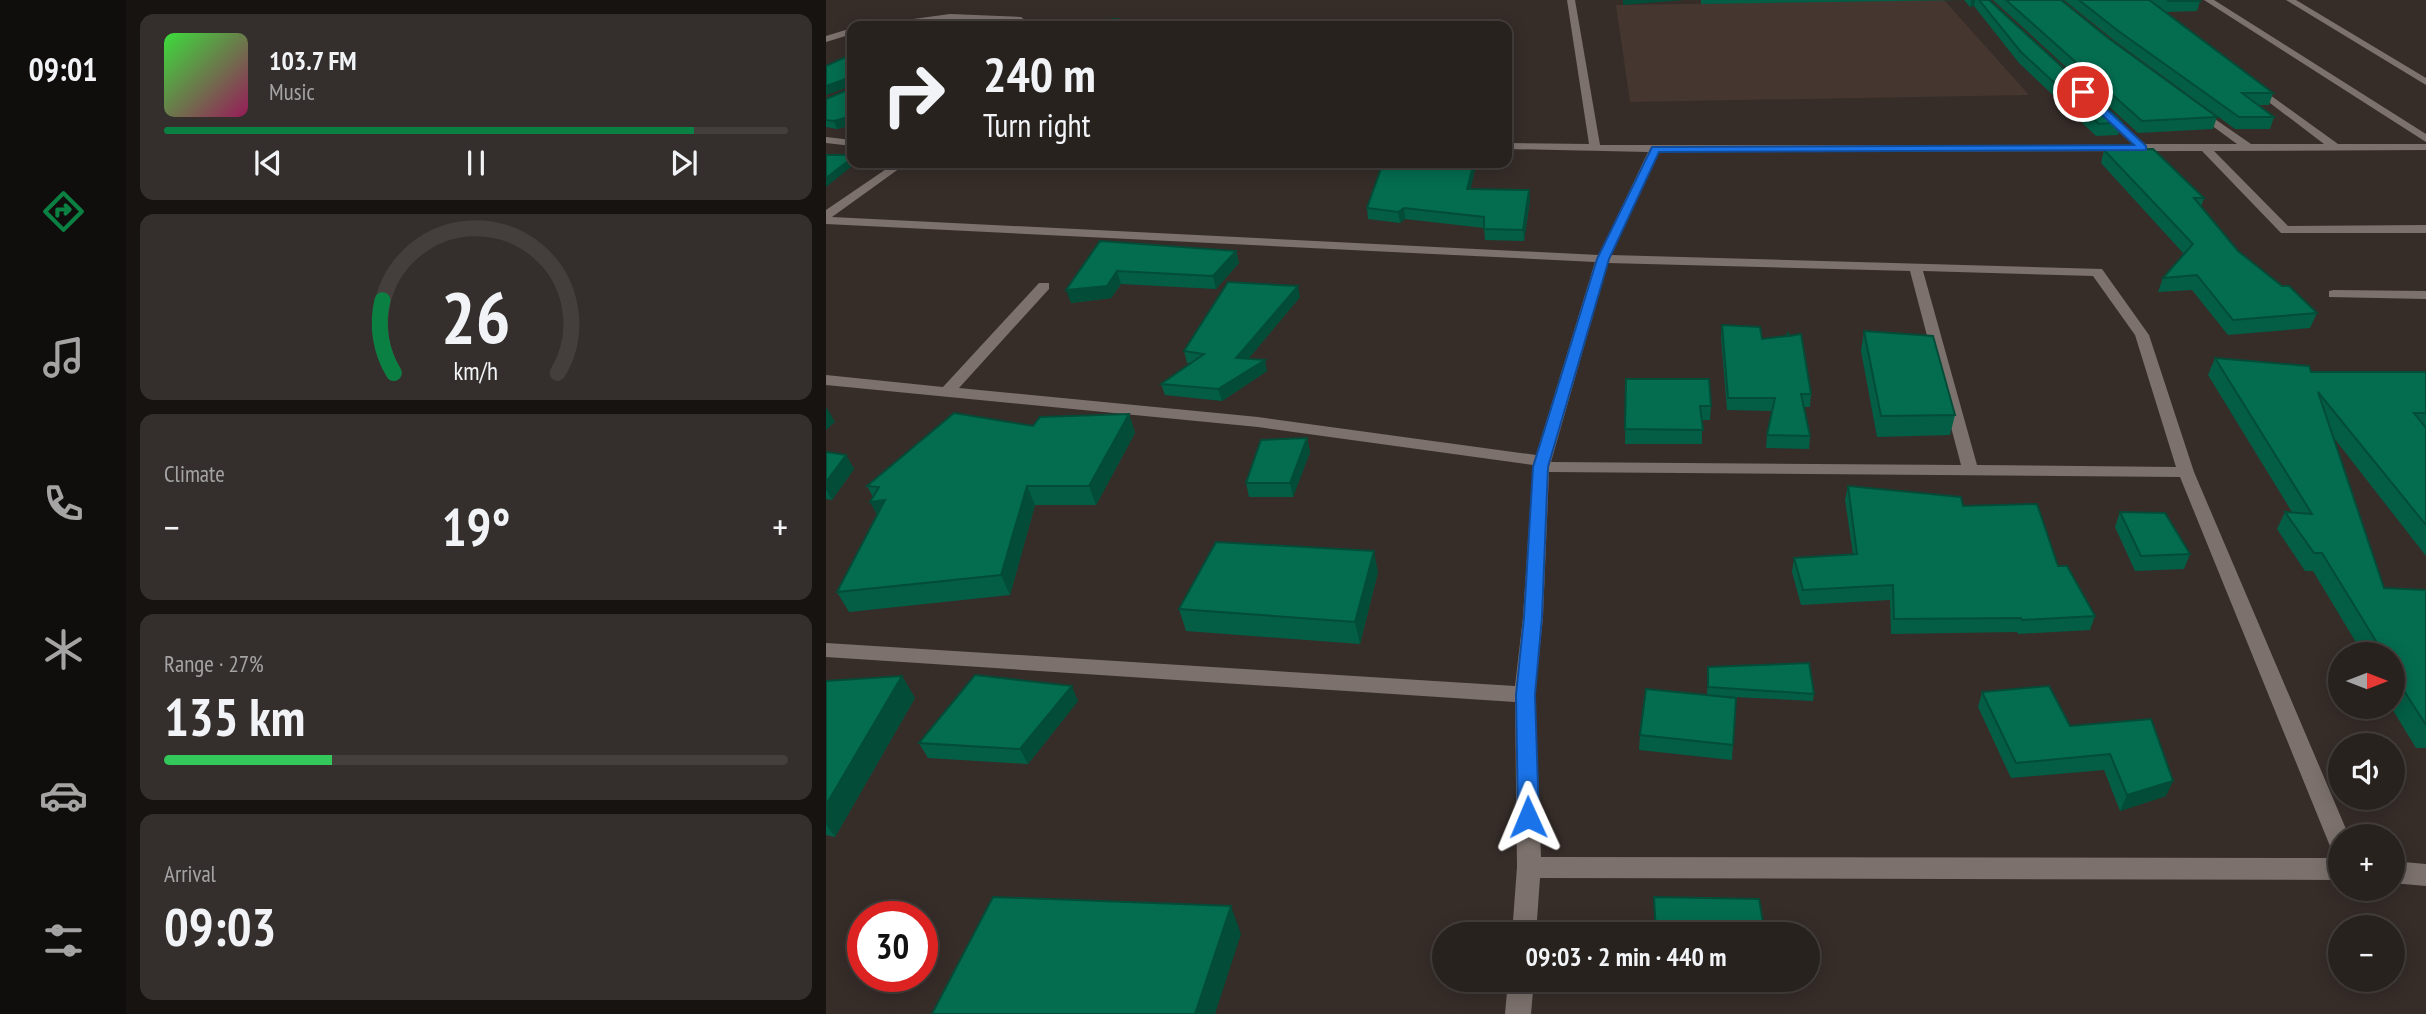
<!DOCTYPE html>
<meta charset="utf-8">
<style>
:root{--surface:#28221f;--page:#342f2c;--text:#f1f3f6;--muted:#a5a4a4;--line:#443f3d;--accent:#0b8043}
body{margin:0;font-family:"PT Sans Narrow",sans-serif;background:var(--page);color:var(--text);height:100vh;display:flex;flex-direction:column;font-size:26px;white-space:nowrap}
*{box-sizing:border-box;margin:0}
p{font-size:23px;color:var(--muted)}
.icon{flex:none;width:38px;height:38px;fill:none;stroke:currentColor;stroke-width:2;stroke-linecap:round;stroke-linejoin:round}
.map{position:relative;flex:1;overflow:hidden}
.sheet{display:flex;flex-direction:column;gap:14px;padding:14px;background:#161311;width:700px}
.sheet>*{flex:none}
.hud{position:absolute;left:21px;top:21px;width:665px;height:147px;border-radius:14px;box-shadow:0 4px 18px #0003,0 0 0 2px var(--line);background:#28221f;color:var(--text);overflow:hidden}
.needle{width:46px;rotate:90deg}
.fabs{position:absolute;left:1502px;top:642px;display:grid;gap:14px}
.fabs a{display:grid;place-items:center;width:77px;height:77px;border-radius:50%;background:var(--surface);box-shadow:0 4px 18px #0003,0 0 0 2px var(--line);font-size:35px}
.speed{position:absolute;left:21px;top:901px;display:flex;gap:14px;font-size:35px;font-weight:700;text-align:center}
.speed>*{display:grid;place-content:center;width:91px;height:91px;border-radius:50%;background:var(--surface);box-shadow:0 4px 18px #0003,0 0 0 2px var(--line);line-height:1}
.speed .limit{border:10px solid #d22;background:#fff;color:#111}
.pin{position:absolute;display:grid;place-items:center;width:60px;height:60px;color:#fff;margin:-30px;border:4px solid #fff;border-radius:50%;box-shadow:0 2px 7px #0007}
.me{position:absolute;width:77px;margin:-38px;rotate:359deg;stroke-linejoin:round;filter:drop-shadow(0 0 5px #0008)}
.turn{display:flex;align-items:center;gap:24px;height:147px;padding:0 21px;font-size:32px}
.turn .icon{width:91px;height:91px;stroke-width:2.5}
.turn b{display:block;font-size:49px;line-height:60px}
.big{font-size:52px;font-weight:700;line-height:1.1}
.sheet .tile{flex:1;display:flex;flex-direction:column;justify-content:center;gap:10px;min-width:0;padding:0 24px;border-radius:14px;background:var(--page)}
.sheet .dial{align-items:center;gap:0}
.dial svg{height:182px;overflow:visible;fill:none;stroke:var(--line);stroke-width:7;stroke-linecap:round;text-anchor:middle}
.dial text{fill:var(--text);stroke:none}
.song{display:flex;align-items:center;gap:21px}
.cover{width:84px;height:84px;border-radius:10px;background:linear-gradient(135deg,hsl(120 70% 55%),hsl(330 70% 35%))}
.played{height:7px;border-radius:4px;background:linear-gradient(90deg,var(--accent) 85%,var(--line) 85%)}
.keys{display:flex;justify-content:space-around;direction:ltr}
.heat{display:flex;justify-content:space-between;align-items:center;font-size:38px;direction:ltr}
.charge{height:10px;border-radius:5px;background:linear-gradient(90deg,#34c759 27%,var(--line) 0)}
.trip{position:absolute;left:606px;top:922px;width:388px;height:70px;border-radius:35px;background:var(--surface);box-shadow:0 4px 18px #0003,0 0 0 2px var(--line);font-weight:700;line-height:70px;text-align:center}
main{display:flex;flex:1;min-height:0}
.dock{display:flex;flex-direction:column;width:126px;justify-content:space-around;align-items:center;background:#100e0c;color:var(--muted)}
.dock .icon{width:49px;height:49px}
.dock .active{color:var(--accent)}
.dock b{font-size:32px;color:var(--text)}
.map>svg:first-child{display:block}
.built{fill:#453630}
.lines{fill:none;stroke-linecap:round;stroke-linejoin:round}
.minor{fill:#7c716d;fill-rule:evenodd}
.wall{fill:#035e45}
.shaded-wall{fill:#034c38}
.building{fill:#046d50;stroke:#034c38;stroke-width:2}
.route{fill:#1a73e8;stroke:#114b97;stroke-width:2}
</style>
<main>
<nav class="dock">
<b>09:01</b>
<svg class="icon active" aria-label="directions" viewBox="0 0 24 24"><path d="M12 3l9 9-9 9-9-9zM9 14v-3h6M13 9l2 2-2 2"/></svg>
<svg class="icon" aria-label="music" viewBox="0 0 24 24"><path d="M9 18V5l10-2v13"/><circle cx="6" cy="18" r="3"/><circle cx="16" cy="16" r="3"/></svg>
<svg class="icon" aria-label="phone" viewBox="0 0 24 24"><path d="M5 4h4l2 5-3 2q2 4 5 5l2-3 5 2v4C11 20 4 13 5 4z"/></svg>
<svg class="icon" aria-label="climate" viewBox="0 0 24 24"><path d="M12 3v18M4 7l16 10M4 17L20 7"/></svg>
<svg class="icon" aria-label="car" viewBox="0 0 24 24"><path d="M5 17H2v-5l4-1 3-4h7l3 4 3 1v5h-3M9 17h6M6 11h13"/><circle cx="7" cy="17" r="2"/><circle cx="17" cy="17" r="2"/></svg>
<svg class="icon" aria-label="filters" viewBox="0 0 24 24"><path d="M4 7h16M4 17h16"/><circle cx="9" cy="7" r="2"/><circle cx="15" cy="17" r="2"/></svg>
</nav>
<section class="sheet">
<div class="tile">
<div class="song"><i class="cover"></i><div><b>103.7 FM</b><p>Music</p></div></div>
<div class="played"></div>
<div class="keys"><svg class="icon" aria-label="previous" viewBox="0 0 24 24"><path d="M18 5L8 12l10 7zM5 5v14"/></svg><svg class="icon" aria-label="pause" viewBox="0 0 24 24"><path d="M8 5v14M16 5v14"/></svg><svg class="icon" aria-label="next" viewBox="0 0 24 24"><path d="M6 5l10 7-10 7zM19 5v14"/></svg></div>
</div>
<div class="tile dial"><svg viewBox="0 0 100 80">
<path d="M14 69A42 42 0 1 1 86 69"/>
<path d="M14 69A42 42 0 0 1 9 37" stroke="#0b8043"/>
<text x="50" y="56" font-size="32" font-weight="700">26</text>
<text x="50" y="72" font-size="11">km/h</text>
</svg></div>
<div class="tile"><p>Climate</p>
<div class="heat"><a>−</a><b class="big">19°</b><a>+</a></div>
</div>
<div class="tile"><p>Range · 27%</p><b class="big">135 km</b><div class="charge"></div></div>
<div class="tile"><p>Arrival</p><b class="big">09:03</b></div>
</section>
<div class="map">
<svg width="1600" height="1014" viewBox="0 0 1600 1014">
<rect width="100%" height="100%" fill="#362d29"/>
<path class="built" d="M 1118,0 L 1203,95 L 804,102 L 790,5 Z"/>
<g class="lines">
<path class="minor" d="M 741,0 L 749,0 L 774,145 L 1307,145 L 1274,114 L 1274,110 L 1278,109 L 1319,144 L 1411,144 L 1366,111 L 1365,109 L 1370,106 L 1425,144 L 1498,144 L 1423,87 L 1423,83 L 1426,82 L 1512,144 L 1600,144 L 1600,150 L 1388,151 L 1462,226 L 1600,225 L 1600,233 L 1455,233 L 1376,151 L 833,152 L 785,255 L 1276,269 L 1323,335 L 1368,472 L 1523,836 L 1514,836 L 1514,854 L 1506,851 L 1354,477 L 723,472 L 717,617 L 709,695 L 715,857 L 1514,858 L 1514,880 L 714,878 L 710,934 L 686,934 L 691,867 L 689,702 L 0,657 L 0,643 L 689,686 L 697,617 L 707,465 L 432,427 L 0,385 L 0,375 L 117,387 L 213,283 L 223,283 L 223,289 L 133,388 L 432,417 L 710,455 L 769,262 L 0,224 L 0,210 L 69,163 L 81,163 L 6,217 L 773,255 L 822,152 L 681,149 L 681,143 L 763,144 ZM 782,263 L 1084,271 L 1135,465 L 725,462 ZM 1097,271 L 1267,276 L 1309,335 L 1350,467 L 1151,465 Z
M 1378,0 L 1388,0 L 1600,134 L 1600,142 Z
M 1460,0 L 1470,0 L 1600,78 L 1600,85 Z
M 124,14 L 195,17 L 199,20 L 197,26 L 186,26 L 190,22 L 124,20 L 62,26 L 36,26 Z
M 26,28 L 26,34 L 0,42 L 0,36 Z
M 0,137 L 26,140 L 26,146 L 0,143 Z
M 1508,290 L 1600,291 L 1600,299 L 1503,297 L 1503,291 Z
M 1566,861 L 1600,864 L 1600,886 L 1566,883 Z
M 682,980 L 708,980 L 705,1014 L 679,1014 Z"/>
</g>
<path class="wall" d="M 875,0 L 1163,0 L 1296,122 L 1292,135 L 1270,136 L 1193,63 L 1148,6 L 1144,7 L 1138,0 L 875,4 Z
M 1167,0 L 1235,0 L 1282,38 L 1391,117 L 1387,129 L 1312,133 Z
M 1238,0 L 1323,0 L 1447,93 L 1443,105 L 1432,105 L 1448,117 L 1444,129 L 1409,129 L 1289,41 Z
M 1324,0 L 1373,0 L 1374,1 L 1371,11 L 1340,12 Z
M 26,54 L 26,125 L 11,129 L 0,127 L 0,99 L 24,89 L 24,86 L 0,95 Z
M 1278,150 L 1378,198 L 1375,207 L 1412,251 L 1491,313 L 1484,328 L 1402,335 L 1366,290 L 1332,292 L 1337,278 L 1358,254 L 1275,163 Z
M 645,189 L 704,200 L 698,241 L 659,240 L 658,228 L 579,219 L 574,223 L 542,219 L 541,208 Z
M 274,241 L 410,251 L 413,263 L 390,289 L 295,284 L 285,298 L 245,303 Z
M 474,297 L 422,359 L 441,371 L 396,401 L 339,395 L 335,384 L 364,363 L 361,363 L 358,351 Z
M 896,325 L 936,339 L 985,394 L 984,407 L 978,407 L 984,436 L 983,449 L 940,448 L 941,435 L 946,411 L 901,410 L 895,337 Z
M 1038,331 L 1129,415 L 1124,435 L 1051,437 L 1035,351 Z
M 1389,358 L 1485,372 L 1600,372 L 1600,556 L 1508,438 L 1558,588 L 1600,590 L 1600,748 L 1590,748 L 1565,707 L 1566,654 L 1537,654 L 1487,571 L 1479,571 L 1451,529 L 1459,512 L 1466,512 L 1382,375 Z
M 800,379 L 885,406 L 884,420 L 876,420 L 876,444 L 799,444 Z
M 303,414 L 309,433 L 270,505 L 209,505 L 184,595 L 23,612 L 11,592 L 51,516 L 47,497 L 41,486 L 207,426 Z
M 481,438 L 484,452 L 467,497 L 423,497 L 420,483 Z
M 0,452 L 20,455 L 28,469 L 6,500 L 0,499 Z
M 1022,486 L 1137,506 L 1232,566 L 1269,616 L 1264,630 L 1192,634 L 1191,632 L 1065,634 L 1064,600 L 975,605 L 966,572 L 968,558 L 1027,554 L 1019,500 Z
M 1294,512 L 1364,554 L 1358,569 L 1309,571 L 1289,527 Z
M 552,572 L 534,644 L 360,631 L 353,609 Z
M 882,667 L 988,694 L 987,701 L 889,696 L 910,698 L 906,760 L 813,750 L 814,735 L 881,695 Z
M 76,676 L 89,698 L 9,837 L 0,835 L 0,681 Z
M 1156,692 L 1244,726 L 1340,796 L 1294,811 L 1278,770 L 1185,778 L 1152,707 Z
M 252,701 L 202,764 L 102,758 L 93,743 Z
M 828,897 L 939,934 L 828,934 Z
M 831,980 L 944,980 L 943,992 L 831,984 Z"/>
<path class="shaded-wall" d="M 797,0 L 858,0 L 797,5 Z
M 1145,0 L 1149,0 L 1148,6 L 1144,7 Z
M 22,78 L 25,86 L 0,95 L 0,86 Z
M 26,116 L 26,125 L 11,129 L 8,121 Z
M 26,158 L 26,163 L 30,163 L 0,187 L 0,178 Z
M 648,163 L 651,163 L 642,199 L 641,189 Z
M 703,190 L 704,200 L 698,241 L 697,230 Z
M 578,208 L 579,219 L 574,223 L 572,212 Z
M 410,251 L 413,263 L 390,289 L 387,276 Z
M 291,271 L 295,284 L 285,298 L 245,303 L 240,290 Z
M 472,286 L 474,297 L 413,370 L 410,358 Z
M 439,360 L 441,371 L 396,401 L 392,389 Z
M 1,408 L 9,422 L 0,430 L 0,409 Z
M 303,414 L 309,433 L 270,505 L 263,486 Z
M 481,438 L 484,452 L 467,497 L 464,483 Z
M 20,455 L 28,469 L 6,500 L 0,489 L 0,482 Z
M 201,486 L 209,505 L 184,595 L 175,575 Z
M 59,500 L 54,521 L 44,502 Z
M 548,551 L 552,572 L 534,644 L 529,622 Z
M 76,676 L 89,698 L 9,837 L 0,824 L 0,805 Z
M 246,686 L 252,701 L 202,764 L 194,749 Z
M 1347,781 L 1340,796 L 1294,811 L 1301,795 Z
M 405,906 L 415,934 L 389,1014 L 369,1014 Z"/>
<path class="building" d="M 1153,0 L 1163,0 L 1296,122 L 1273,124 L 1195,52 Z
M 1180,0 L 1235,0 L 1282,38 L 1391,117 L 1316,121 Z
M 1253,0 L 1323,0 L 1447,93 L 1416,93 L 1448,117 L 1413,117 L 1291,30 Z
M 1341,0 L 1373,0 L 1374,1 L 1343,1 Z
M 287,19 L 341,25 L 339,26 L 270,26 Z
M 125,20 L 151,26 L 111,26 Z
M 215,22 L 256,26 L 205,26 Z
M 26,54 L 26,116 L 8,121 L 0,120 L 0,99 L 24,89 L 25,80 L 22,78 L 0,86 L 0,66 Z
M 1327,149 L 1378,198 L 1368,198 L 1412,251 L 1456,286 L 1463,286 L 1491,313 L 1407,320 L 1371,275 L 1337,278 L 1367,244 L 1278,150 Z
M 0,155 L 26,155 L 26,158 L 0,178 Z
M 557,163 L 648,163 L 641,189 L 703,190 L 697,230 L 658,229 L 658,217 L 578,208 L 572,212 L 541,208 Z
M 274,241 L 410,251 L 387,276 L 291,271 L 281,286 L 240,290 Z
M 402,282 L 472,286 L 410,358 L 439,360 L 392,389 L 335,384 L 378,354 L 358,351 Z
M 896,325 L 934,327 L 936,339 L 961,336 L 962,332 L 963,336 L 975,334 L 985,394 L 975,394 L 984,436 L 941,435 L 949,398 L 902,398 Z
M 1038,331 L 1107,336 L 1129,415 L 1055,416 Z
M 1389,358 L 1483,366 L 1485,372 L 1600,372 L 1600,413 L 1588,413 L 1600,428 L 1600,525 L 1492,392 L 1558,588 L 1600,590 L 1600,725 L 1566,672 L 1569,672 L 1566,667 L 1566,654 L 1558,654 L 1496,553 L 1488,553 L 1459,512 L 1486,514 Z
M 800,379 L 883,379 L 885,406 L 874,406 L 877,430 L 799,429 Z
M 128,413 L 207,426 L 214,417 L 303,414 L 263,486 L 201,486 L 175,575 L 11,592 L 59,500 L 44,502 L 53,487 L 41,486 Z
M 481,438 L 464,483 L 420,483 L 435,440 Z
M 0,452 L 20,455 L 0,482 Z
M 1022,486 L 1135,497 L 1137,506 L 1211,504 L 1232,566 L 1241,566 L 1269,616 L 1196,620 L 1195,618 L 1068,619 L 1067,585 L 977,590 L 968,558 L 1031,554 Z
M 1294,512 L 1339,513 L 1364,554 L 1315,556 Z
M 390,542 L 548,551 L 529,622 L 353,609 Z
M 983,663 L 988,694 L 882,687 L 882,667 Z
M 149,675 L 246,686 L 194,749 L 93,743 Z
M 76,676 L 0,805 L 0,681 Z
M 1223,686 L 1244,726 L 1325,719 L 1347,781 L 1301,795 L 1284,754 L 1190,763 L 1156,692 Z
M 820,689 L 910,698 L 907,745 L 814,735 Z
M 167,897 L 405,906 L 369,1014 L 106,1014 Z
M 828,897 L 933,899 L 939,934 L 830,934 Z"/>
<path class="route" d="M 1254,90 L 1260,90 L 1320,146 L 1320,150 L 833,152 L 783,259 L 722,467 L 716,617 L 709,695 L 713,817 L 710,824 L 702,826 L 695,824 L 692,817 L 690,695 L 698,617 L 707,467 L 771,259 L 826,147 L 1308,145 L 1254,94 Z"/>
</svg>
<div class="fabs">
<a><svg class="needle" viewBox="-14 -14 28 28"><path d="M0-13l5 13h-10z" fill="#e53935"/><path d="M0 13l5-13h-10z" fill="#a5a4a4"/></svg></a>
<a><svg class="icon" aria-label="sound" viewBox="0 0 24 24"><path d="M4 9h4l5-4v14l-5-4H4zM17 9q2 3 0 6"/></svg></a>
<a>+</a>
<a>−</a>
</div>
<div class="speed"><div class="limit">30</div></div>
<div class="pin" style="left:1257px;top:92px;background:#d93025"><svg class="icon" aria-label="arrive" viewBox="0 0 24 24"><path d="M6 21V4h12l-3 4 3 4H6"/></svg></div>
<svg class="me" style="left:702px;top:817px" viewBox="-20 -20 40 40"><path d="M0-17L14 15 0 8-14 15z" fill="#1a73e8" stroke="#fff" stroke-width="4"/></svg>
<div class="trip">09:03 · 2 min · 440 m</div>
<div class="hud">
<div class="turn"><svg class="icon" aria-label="right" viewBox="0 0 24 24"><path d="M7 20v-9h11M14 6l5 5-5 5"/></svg><div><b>240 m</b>Turn right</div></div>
</div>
</div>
</main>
